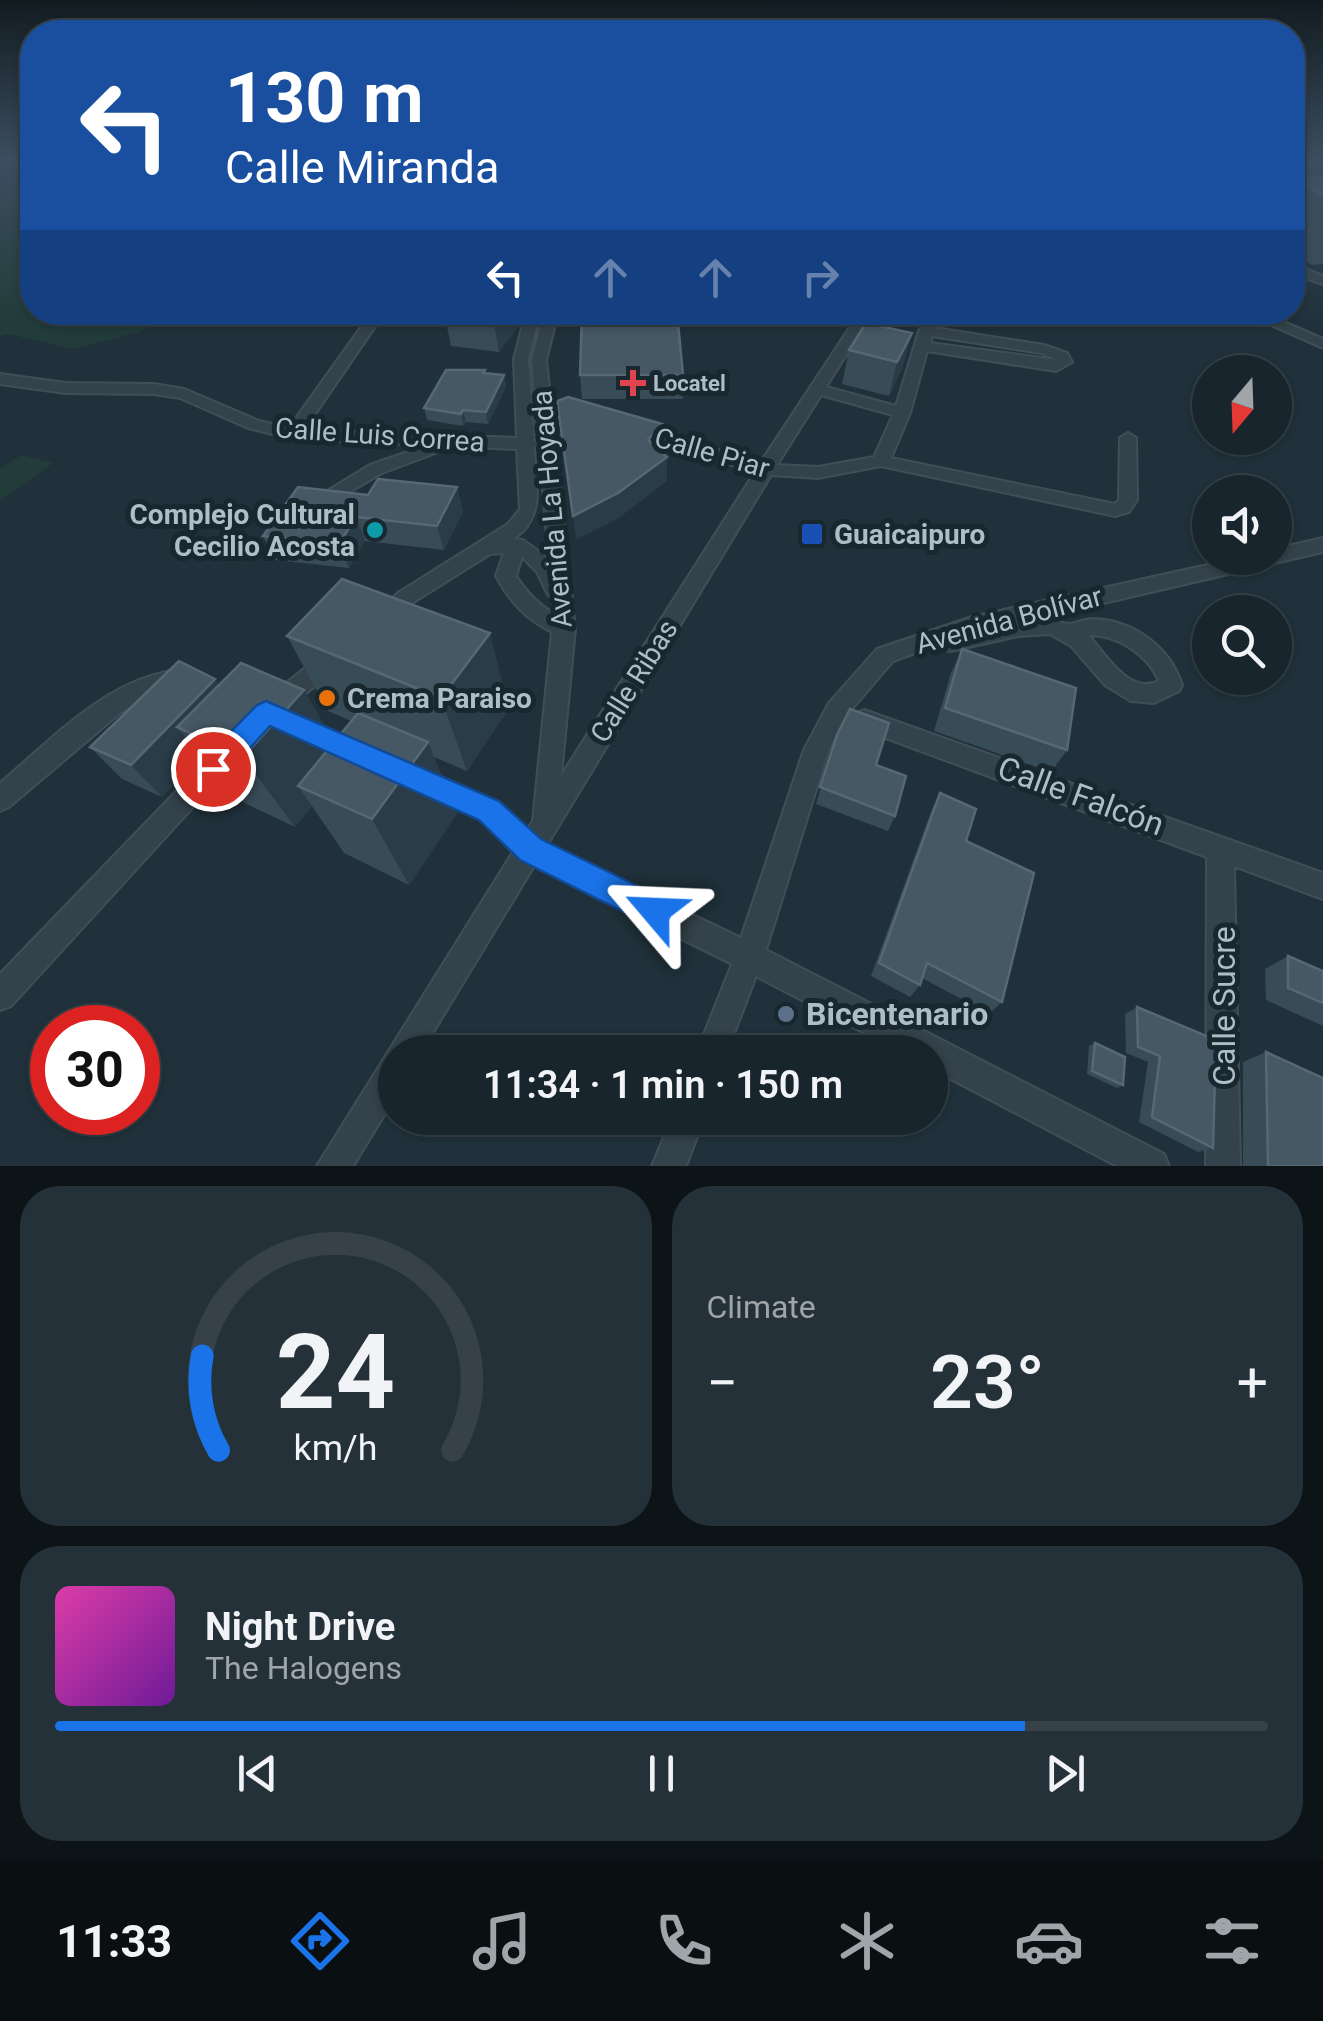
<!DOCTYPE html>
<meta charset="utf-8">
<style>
:root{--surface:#18252c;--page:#253138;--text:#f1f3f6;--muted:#9fa5a9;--line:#364248;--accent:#1a73e8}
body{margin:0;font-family:Roboto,sans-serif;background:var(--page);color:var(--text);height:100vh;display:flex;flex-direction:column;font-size:38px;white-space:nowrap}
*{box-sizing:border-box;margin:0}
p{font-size:32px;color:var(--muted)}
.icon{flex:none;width:55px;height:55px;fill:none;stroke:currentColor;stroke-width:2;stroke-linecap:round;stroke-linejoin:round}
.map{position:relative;height:1166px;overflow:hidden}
.drawer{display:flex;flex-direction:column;gap:20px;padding:20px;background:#0d1418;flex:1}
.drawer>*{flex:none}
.banner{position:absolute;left:20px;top:20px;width:1285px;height:305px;border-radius:40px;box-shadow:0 2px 8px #0004,0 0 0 2px var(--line);background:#1a4fa0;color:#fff;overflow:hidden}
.needle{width:65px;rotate:199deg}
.controls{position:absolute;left:1192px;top:355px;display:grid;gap:20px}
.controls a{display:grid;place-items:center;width:100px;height:100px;border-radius:50%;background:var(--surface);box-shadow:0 2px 8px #0004,0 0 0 2px var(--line);font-size:50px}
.speed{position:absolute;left:30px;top:1005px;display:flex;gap:20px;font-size:50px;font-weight:700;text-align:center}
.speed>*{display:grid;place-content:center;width:130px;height:130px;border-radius:50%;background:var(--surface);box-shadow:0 2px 8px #0004,0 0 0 2px var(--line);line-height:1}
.speed .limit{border:15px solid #d22;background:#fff;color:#111}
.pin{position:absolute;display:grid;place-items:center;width:85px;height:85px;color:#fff;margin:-42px;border:5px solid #fff;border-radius:50%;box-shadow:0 2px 10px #0007}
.me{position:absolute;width:110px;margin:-55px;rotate:296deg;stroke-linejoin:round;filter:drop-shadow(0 0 8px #0008)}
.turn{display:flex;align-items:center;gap:35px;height:210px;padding:0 40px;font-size:45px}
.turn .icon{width:130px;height:130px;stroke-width:2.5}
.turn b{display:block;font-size:70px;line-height:85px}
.lanes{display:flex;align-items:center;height:95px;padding:0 40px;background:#0003;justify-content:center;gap:50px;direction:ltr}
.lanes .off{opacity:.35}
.big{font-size:75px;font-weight:600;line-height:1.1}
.drawer .card{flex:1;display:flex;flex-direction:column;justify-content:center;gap:15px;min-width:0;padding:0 35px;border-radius:40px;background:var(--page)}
.drawer .dial{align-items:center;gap:0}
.dial svg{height:260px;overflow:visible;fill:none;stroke:var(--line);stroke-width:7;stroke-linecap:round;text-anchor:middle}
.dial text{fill:var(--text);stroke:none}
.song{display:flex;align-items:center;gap:30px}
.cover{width:120px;height:120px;border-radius:15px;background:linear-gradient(135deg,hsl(320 70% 55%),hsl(280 70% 35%))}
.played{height:10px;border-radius:5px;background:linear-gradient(90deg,var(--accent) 80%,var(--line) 80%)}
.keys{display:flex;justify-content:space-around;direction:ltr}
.heat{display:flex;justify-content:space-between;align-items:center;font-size:55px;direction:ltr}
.drawer .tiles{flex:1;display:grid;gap:20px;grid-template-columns:1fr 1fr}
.card:last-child{grid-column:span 2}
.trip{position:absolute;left:378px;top:1035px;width:570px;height:100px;border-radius:50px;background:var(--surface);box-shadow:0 2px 8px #0004,0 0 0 2px var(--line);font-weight:600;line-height:100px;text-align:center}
.tab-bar{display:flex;height:160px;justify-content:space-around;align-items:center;background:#0a0f12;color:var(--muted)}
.tab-bar .icon{width:70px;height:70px}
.tab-bar .selected{color:var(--accent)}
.tab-bar b{font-size:45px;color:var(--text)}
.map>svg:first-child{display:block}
.green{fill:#223c39}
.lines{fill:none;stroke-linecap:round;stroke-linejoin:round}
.minor-casing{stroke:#404e57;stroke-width:4}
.minor{fill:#34424b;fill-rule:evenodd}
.wall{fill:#384c57}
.shaded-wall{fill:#293c47}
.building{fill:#455863;stroke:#556873;stroke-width:2.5}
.route{fill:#1a73e8;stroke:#114b97;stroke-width:2.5}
.health-dot{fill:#e0444e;stroke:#19272f;stroke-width:4}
.culture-dot{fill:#0f9aa8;stroke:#19272f;stroke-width:4}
.transit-dot{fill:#1a4fb4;stroke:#19272f;stroke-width:4}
.food-dot{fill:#e8710a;stroke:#19272f;stroke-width:4}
.service-dot{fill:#5c6f8a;stroke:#19272f;stroke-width:4}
.labels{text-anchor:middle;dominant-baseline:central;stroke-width:10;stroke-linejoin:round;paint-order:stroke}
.far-poi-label{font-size:22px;font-weight:bold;fill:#aebdc7;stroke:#19272f;text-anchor:start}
.street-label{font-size:28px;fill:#aebdc7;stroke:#19272f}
.poi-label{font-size:28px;font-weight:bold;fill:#aebdc7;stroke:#19272f;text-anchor:start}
.near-street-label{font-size:32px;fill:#aebdc7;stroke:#19272f}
.near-poi-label{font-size:32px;font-weight:bold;fill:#aebdc7;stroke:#19272f;text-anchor:start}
</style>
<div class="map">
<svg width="1323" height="1166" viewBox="0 0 1323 1166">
<rect width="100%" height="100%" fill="#20313b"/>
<path class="green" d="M 32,178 L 32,312 L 172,313 L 139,332 L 73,349 L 8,334 L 0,336 L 0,184 Z
M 21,455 L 53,463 L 0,501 L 0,469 Z"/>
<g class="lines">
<g class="minor-casing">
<path id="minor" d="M 1292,264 L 1323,276 L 1323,284 L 1292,273 Z
M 372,312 L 385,312 L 304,430 L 517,438 L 514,359 L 526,312 L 540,312 L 528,359 L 534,440 L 537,444 L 534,448 C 536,483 546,518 513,539 L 523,540 L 549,559 L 532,360 L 544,312 L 558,312 L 546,360 L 575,629 L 561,776 L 755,472 L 630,435 L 630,429 L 642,429 L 761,462 L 860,312 L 873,312 L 826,387 L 896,406 L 919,331 L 933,312 L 947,312 L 935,328 L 1044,345 L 1067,353 L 1072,362 L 1056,371 L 927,351 L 910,413 L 891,458 L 1115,504 L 1119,500 L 1120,438 L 1128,433 L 1136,438 L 1137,500 L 1129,512 L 1115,516 L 881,466 L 818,478 L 771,475 L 547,845 L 741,938 L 804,750 L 829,703 L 877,649 L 972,617 L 1239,558 L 1275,558 L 1275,549 L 1323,538 L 1323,552 L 1039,618 C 1050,618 1061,624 1070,624 C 1078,623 1084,619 1093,619 C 1133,620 1170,647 1182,685 L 1179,691 L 1154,703 L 1131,701 L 1105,685 L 1071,646 L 1050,634 L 1018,636 L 951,651 L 929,648 L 893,661 L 845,717 L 828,751 L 766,950 L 1164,1154 L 1169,1166 L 1117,1166 L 930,1068 L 930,1052 L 901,1052 L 756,976 L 727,1052 L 697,1052 L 732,964 L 534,866 L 421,1052 L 395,1052 L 395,1097 L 353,1166 L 317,1166 L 513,852 L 480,819 L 418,790 L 415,782 L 418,774 L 427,771 L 498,803 L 527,830 L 533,821 L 552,632 C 526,619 510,602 496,576 L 504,553 L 490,554 L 412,603 L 388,624 L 374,624 L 371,618 L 398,593 L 508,524 L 520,509 L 517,449 L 454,446 L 382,473 L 320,509 L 311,503 L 314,499 L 370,465 L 428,445 L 293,439 L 248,428 L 180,398 L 154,394 L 66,393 L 0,384 L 0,374 L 66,383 L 154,384 L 184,389 L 259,421 L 289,428 ZM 932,336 L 1041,353 L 1057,360 L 930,343 ZM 821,395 L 893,415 L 874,457 L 818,467 L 777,465 ZM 522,557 L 537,572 L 548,595 L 552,597 L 554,614 C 538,604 526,592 516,576 ZM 1088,635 C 1117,635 1147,653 1159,681 C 1129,696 1106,654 1088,635 Z
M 1242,312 L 1261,312 L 1323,339 L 1323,348 Z
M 328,653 L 336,656 L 339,662 L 336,668 L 285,711 L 277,714 L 269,711 L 266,704 L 269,697 L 320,656 Z
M 180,670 L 188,673 L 191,679 L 188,685 L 162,690 L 120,713 L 9,807 L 0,811 L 0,783 C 53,739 108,677 180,670 Z
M 864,710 L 1323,873 L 1323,899 L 1234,866 L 1240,1166 L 1206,1166 L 1207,857 L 856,727 L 852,720 L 856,713 Z
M 228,742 L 236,746 L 240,753 L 236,760 L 11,1006 L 0,1010 L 0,974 L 220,746 Z
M 672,1118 L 704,1118 L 686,1166 L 652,1166 Z"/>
</g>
<use href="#minor" class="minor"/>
</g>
<path class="wall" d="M 1323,177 L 1323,264 L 1312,265 L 1292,252 L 1293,178 Z
M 444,312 L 516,312 L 518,327 L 499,352 L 451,346 Z
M 866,323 L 903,367 L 889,396 L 842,384 L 849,350 Z
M 485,370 L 486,374 L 504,375 L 506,387 L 488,424 L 466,422 L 463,426 L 427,420 L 424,408 Z
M 580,375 L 683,375 L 683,399 L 582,399 Z
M 457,487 L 463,512 L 444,550 L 365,541 L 349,568 L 275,560 L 263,536 L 368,495 Z
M 287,636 L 509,708 L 467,771 L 434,757 L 457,813 L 409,885 L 344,853 L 312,806 L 295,827 L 236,799 L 200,755 L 162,797 L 122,779 L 90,747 L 215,679 L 219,685 L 304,690 L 334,742 L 351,721 L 328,711 Z
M 962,649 L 1067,750 L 1051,772 L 934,731 L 951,673 Z
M 837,735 L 876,765 L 895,816 L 888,831 L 816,804 Z
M 940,793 L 966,841 L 1002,1002 L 989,1014 L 922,978 L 920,985 L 910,997 L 871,976 L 932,809 Z
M 1288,956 L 1323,971 L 1323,1026 L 1266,1000 L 1265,969 Z
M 1137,1007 L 1213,1148 L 1198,1152 L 1139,1122 L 1148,1062 L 1126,1053 L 1125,1014 Z
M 1095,1043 L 1123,1085 L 1117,1088 L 1087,1074 L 1089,1046 Z
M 1266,1052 L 1323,1166 L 1243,1166 L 1243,1062 Z"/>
<path class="shaded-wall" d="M 516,312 L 518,327 L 499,352 L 492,312 Z
M 912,333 L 903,367 L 889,396 L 897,362 Z
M 504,375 L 506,387 L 488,424 L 486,412 Z
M 463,410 L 466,422 L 463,426 L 461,414 Z
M 662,424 L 662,448 L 648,464 L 648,440 Z
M 667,457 L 667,481 L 619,518 L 576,540 L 573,516 Z
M 457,487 L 463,512 L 444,550 L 437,526 Z
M 356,517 L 365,541 L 349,568 L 339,544 Z
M 490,633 L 509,708 L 467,771 L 441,698 Z
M 215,679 L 239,713 L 177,727 L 200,755 L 162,797 L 131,765 Z
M 304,690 L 346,763 L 298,786 L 312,806 L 295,827 L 243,757 Z
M 428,742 L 457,813 L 409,885 L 372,819 Z"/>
<path class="building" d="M 1323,177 L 1323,195 L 1293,178 Z
M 582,312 L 677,312 L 683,375 L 580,375 Z
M 866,323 L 912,333 L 897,362 L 849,350 Z
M 446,370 L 485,370 L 483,373 L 504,375 L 486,412 L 463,410 L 461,414 L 424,408 Z
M 568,397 L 662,424 L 648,440 L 667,457 L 618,493 L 573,516 L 557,401 Z
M 378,479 L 457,487 L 437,526 L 356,517 L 339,544 L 263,536 L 298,487 L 368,495 Z
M 342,579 L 490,633 L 441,698 L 287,636 Z
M 962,649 L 1076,688 L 1067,750 L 945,708 Z
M 179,661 L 215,679 L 131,765 L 90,747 Z
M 241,663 L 304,690 L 243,757 L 177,727 Z
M 850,709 L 889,723 L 876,765 L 906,776 L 895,816 L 820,787 L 837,735 Z
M 358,713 L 428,742 L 372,819 L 298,786 Z
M 940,793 L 976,809 L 966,841 L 1034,873 L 1002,1002 L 927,963 L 920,985 L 879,963 Z
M 1288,956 L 1323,971 L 1323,1003 L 1288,988 Z
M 1137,1007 L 1216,1040 L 1213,1148 L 1152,1117 L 1160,1056 L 1138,1047 Z
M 1095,1043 L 1125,1057 L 1123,1085 L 1092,1071 Z
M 1266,1052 L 1323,1078 L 1323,1166 L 1268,1166 Z"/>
<linearGradient id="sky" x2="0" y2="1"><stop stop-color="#121b20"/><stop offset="0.5" stop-color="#3c4e60"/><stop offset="1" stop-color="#3c4e60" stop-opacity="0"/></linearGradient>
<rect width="1323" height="323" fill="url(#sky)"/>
<path class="route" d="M 266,701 L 499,801 L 541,839 L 666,900 L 671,911 L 666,922 L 655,927 L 644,922 L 520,860 L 479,820 L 270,726 L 223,778 L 213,781 L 203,778 L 199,769 L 203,760 L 257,705 Z"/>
<path class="health-dot" d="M628 368h10v10h10v10h-10v10h-10v-10h-10v-10h10z"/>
<circle class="culture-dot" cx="375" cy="530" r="10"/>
<rect class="transit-dot" x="800" y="522" width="24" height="24" rx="5"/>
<circle class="food-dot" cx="327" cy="698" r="10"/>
<circle class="service-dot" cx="786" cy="1014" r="10"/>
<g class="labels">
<g class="far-poi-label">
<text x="653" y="383">Locatel</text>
</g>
<g class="street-label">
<text transform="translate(380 435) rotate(4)">Calle Luis Correa</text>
<text transform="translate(712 453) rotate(16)">Calle Piar</text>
<text transform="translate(552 509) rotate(-95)">Avenida La Hoyada</text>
<text transform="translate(1009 620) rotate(-15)">Avenida Bolívar</text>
<text transform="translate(634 681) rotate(-58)">Calle Ribas</text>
</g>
<g class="poi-label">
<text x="355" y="514" text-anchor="end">Complejo Cultural<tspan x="355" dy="32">Cecilio Acosta</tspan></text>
<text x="834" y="534">Guaicaipuro</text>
<text x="347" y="698">Crema Paraiso</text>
</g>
<g class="near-street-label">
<text transform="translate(1081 796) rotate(20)">Calle Falcón</text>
<text transform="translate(1224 1006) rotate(-90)">Calle Sucre</text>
</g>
<g class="near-poi-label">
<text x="806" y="1014">Bicentenario</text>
</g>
</g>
</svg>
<div class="controls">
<a><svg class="needle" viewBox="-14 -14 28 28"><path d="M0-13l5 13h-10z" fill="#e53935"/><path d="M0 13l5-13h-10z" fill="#9fa5a9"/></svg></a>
<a><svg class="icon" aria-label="sound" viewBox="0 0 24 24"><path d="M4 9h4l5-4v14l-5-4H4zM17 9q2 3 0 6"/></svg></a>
<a><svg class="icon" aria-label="search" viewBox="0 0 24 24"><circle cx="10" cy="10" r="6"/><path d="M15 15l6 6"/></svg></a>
</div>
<div class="speed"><div class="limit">30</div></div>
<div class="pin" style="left:213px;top:769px;background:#d93025"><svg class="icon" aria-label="arrive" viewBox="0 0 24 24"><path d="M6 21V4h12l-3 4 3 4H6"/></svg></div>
<svg class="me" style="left:655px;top:911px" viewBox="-20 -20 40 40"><path d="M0-17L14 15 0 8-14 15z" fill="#1a73e8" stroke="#fff" stroke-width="4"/></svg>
<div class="trip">11:34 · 1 min · 150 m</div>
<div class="banner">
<div class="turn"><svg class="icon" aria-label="left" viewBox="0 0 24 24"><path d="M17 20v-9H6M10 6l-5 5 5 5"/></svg><div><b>130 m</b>Calle Miranda</div></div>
<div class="lanes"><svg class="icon" aria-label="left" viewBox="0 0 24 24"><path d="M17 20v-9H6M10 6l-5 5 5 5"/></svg><svg class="icon off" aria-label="ahead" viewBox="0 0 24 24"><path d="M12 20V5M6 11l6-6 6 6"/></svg><svg class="icon off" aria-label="ahead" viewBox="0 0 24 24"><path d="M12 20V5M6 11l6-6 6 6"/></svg><svg class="icon off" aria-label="right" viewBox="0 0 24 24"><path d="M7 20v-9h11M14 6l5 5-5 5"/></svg></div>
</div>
</div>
<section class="drawer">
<div class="tiles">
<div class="card dial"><svg viewBox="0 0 100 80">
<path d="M14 69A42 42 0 1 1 86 69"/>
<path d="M14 69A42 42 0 0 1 9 40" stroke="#1a73e8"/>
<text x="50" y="56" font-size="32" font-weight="700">24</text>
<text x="50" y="72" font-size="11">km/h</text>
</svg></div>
<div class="card"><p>Climate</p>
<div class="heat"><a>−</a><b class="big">23°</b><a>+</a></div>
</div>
<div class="card">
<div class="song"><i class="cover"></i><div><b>Night Drive</b><p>The Halogens</p></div></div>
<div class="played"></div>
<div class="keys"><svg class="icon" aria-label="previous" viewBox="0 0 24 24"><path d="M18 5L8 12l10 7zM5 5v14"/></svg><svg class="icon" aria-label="pause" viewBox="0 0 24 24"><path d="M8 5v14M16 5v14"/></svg><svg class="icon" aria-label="next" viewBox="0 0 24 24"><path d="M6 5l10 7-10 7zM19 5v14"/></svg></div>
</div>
</div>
</section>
<nav class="tab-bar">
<b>11:33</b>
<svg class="icon selected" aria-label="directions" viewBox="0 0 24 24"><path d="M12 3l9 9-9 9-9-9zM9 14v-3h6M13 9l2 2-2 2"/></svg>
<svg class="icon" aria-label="music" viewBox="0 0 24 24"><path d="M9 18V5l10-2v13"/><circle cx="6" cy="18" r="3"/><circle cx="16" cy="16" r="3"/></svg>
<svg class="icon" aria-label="phone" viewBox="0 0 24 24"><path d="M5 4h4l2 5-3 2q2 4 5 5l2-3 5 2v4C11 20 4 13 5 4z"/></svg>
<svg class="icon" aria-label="climate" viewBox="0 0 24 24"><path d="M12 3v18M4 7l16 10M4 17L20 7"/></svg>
<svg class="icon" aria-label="car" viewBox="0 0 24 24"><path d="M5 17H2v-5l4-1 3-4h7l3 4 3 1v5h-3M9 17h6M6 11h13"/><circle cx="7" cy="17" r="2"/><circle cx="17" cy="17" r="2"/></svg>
<svg class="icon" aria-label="filters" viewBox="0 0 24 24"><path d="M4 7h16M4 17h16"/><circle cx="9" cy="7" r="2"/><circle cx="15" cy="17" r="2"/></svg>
</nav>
